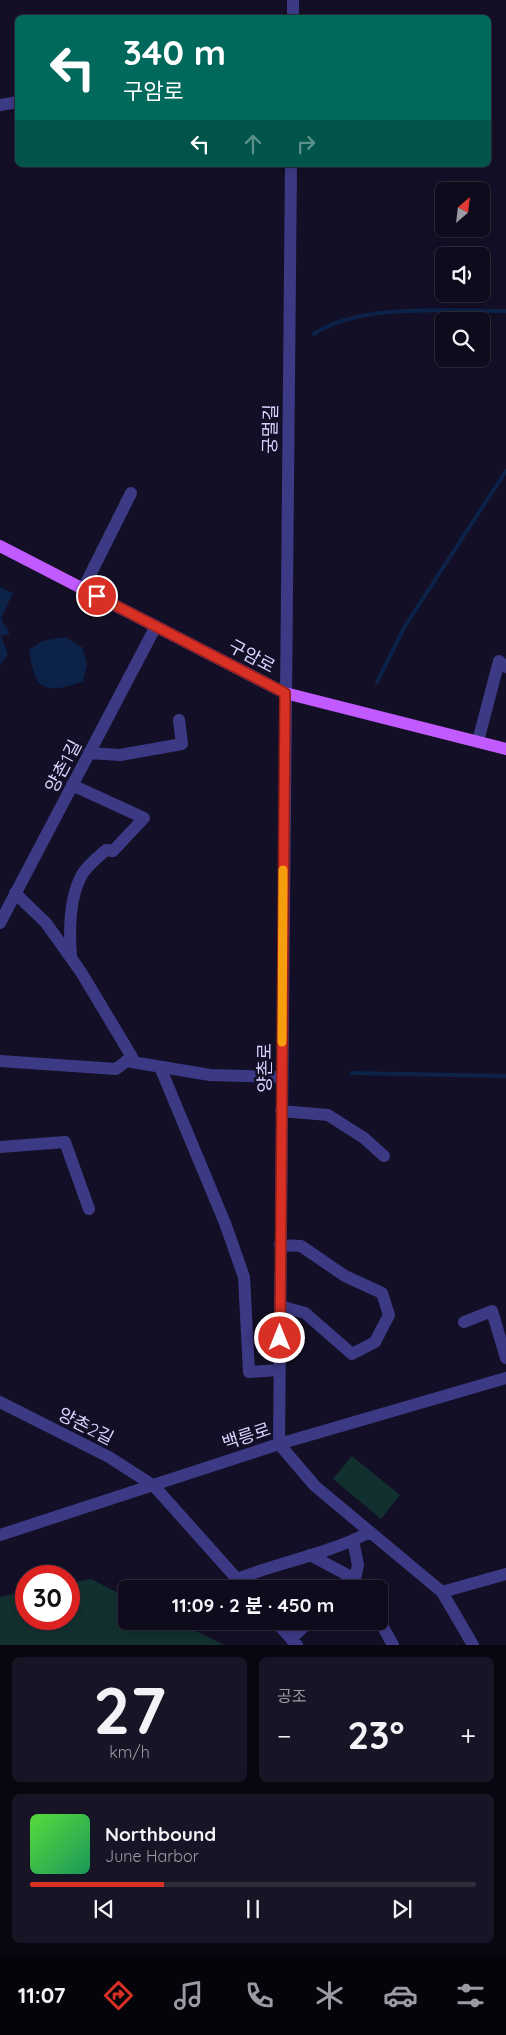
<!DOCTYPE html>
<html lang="ko">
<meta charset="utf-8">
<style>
:root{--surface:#0e0b1c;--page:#171425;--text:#f1f3f6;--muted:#9b9ba3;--line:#2e2b3b;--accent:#d93025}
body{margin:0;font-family:Quicksand,"Noto Sans KR",sans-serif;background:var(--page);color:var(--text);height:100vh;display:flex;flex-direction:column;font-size:19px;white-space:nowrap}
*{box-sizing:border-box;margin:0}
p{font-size:16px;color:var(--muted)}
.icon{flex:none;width:28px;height:28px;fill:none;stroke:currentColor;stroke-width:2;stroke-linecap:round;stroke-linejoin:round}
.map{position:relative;height:1645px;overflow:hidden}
.side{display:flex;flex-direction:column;gap:12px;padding:12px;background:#08060f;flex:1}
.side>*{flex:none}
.guide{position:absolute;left:15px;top:15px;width:476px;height:152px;border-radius:8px;box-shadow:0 2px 8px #0003,0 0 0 1px var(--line);background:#00695c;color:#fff;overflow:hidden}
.needle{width:32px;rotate:28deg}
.buttons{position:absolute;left:435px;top:182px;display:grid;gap:10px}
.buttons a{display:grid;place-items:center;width:55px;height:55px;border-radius:8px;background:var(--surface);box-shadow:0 2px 8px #0003,0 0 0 1px var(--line);font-size:25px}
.speed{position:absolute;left:15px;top:1565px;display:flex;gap:10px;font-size:25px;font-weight:700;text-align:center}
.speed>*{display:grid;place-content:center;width:65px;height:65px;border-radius:50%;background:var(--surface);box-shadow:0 2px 8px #0003,0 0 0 1px var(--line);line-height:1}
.speed .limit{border:8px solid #d22;background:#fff;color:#111}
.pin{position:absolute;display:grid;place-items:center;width:42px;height:42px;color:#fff;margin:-21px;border:2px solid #fff;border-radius:50%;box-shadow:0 1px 5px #0007}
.me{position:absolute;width:55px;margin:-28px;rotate:0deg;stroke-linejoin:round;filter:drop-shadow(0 0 4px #0008)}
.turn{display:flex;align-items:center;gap:18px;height:105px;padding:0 25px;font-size:22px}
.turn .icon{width:65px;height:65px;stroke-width:2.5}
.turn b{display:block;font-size:35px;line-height:42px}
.lanes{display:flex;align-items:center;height:48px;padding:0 25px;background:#0003;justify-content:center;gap:25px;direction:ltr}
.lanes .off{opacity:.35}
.big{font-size:38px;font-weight:700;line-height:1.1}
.side .widget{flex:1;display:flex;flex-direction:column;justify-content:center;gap:8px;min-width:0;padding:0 18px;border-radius:8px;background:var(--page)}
.side .dial{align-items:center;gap:0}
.dial b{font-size:65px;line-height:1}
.song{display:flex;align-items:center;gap:15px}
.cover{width:60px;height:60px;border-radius:8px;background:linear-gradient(135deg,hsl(110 70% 55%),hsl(150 70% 35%))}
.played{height:5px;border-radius:2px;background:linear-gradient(90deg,var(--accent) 30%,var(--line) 30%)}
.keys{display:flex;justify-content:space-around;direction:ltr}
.heat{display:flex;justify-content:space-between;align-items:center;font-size:28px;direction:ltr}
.side .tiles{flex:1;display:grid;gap:12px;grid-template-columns:1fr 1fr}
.widget:last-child{grid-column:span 2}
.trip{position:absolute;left:118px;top:1580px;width:270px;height:50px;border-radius:8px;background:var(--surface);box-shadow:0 2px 8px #0003,0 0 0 1px var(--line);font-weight:700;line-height:50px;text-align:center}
.tab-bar{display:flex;height:80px;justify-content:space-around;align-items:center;background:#06040b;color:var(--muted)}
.tab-bar .icon{width:35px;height:35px}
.tab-bar .current{color:var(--accent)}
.tab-bar b{font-size:22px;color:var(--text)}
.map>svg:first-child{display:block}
.green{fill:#12302f}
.water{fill:#0c2248}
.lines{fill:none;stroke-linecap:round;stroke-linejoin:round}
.stream{stroke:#0c2248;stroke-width:4}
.minor{stroke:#3d3a85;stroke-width:12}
.major{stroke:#c25bff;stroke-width:12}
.route-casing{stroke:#8d1f18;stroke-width:12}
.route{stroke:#d93025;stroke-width:9}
.slow{stroke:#f59e0b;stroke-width:9}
.labels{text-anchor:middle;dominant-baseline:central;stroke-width:5;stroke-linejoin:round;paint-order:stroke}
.street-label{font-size:18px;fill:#d9d4ff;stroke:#130f26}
</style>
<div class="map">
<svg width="506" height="1645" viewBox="0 0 506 1645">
<rect width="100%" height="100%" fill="#130f26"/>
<path class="green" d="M 352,1456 L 400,1495 L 381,1519 L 333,1479 Z
M 91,1579 L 126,1597 L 126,1621 L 176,1621 L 224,1645 L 0,1645 L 0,1597 L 26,1591 L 26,1619 L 69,1619 L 69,1583 Z"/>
<path class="water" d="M 0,587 L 13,593 L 1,619 L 10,634 L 1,636 L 8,654 L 0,665 Z
M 65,637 L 82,647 L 87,665 L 83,681 C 70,686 44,696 36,678 C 32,670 31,659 29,650 L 42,641 Z"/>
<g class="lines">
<path class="stream" d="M 314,334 C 359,303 452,311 506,311
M 377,682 L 405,626 L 506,471
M 352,1073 L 506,1076"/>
<path class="minor" d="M 293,18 L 293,0
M 0,105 L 18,102
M 291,165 L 279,1444 L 315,1486 L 442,1592 L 473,1645
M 83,589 L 131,493
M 478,741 L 499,661 L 506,667
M 89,753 L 120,755 L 182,744 L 179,720
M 0,923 L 156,626
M 71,957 C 69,931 69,896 83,873 C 89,864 98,857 106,850 L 113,851 L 144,818 L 72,785
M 0,1061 L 116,1069 L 132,1057 L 81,972 L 46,923 L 15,893
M 126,1061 L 210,1075 L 282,1077
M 160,1067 L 225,1223 L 244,1277 L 249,1372 L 279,1370
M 281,1111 L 328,1115 L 364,1138 L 384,1156
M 0,1147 L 65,1142 L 89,1209
M 280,1306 L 305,1313 L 352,1354 L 375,1342 L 389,1315 L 382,1293 L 345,1276 L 301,1246 L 280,1245
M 464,1322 L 492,1311 L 506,1358
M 0,1402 L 109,1457 L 154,1486 L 246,1589
M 0,1535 L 279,1444 L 506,1378
M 310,1555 L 355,1579 L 358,1565 L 353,1540
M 237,1579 C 281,1562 327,1554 368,1533
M 344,1589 L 355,1579 L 360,1589
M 442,1592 L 506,1574
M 379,1620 L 393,1645
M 275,1621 L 297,1645
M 291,1639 L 310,1621"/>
<path class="major" d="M 0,546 L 285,693 L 506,749"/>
</g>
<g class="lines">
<g class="route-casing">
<path id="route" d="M 97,596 L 285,693 L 280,1338"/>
</g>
<use href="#route" class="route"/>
<path class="slow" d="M 282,1042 L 283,870"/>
</g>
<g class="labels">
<g class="street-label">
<text transform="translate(270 429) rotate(-89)">궁멀길</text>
<text transform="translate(252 656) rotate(28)">구암로</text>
<text transform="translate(63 766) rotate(-62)">양촌1길</text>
<text transform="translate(264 1068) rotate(-90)">양촌로</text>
<text transform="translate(86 1426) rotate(27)">양촌2길</text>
<text transform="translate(246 1436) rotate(-18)">백릉로</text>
</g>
</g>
</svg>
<div class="buttons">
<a><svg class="needle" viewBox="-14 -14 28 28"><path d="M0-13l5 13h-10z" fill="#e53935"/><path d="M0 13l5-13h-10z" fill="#9b9ba3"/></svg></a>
<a><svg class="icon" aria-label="sound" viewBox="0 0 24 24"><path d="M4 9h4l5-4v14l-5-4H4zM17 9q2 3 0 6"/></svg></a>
<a><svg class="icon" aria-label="search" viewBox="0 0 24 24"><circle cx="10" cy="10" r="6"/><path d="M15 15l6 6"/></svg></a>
</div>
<div class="speed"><div class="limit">30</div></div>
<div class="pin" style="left:97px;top:596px;background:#d93025"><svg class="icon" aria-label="arrive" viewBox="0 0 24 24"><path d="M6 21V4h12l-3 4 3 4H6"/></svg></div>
<svg class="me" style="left:280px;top:1338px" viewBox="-20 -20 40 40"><circle r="17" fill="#d93025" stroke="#fff" stroke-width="3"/><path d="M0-11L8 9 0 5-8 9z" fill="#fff"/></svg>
<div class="trip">11:09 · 2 분 · 450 m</div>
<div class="guide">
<div class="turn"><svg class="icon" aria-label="left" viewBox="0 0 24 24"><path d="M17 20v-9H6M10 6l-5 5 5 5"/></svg><div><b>340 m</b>구암로</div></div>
<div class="lanes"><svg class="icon" aria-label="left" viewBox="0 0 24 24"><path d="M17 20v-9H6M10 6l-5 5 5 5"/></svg><svg class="icon off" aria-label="ahead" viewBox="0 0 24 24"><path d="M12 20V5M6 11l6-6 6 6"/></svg><svg class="icon off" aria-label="right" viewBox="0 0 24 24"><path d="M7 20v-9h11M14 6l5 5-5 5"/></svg></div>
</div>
</div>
<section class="side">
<div class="tiles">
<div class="widget dial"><b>27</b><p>km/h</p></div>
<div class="widget"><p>공조</p>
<div class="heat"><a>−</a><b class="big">23°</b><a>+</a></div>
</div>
<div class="widget">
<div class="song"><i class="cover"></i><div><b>Northbound</b><p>June Harbor</p></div></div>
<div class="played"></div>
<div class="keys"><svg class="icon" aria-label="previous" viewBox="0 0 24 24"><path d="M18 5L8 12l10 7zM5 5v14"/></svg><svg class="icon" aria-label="pause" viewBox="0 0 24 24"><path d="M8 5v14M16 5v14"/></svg><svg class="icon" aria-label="next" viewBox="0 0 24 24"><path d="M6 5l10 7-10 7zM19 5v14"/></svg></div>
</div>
</div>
</section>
<nav class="tab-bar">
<b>11:07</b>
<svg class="icon current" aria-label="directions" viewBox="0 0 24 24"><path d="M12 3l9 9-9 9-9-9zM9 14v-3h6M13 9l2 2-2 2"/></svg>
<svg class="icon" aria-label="music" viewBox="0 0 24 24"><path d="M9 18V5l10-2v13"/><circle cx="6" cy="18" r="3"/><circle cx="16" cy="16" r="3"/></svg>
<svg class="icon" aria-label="phone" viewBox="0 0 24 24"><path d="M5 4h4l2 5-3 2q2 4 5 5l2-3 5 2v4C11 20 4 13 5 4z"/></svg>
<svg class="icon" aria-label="climate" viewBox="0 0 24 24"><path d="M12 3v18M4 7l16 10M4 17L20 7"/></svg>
<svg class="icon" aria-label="car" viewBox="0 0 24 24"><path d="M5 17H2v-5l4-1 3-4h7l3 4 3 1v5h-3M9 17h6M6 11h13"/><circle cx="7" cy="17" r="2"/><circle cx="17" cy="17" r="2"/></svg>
<svg class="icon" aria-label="filters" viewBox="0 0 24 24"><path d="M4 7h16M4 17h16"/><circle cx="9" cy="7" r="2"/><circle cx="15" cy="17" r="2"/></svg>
</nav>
